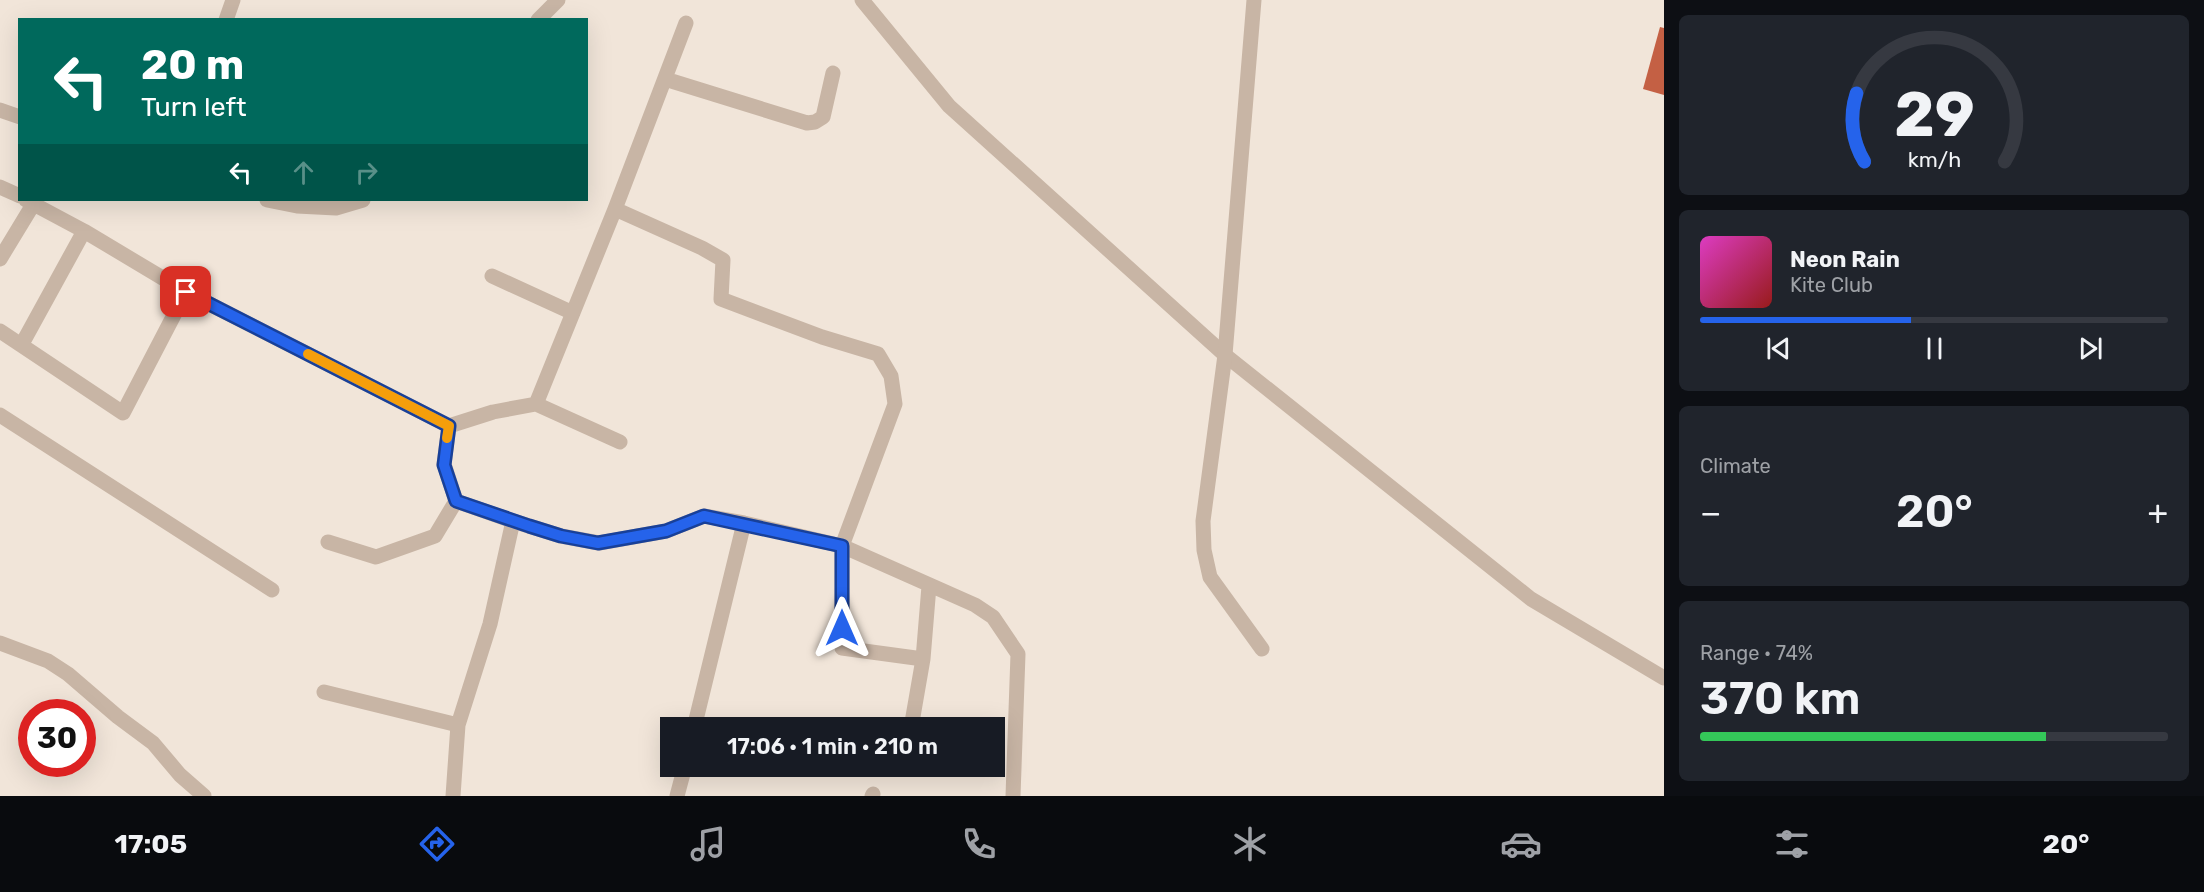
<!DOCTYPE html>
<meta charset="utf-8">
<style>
:root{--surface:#171b24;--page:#20242c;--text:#f1f3f6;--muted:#9ea1a6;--line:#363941;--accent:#2563eb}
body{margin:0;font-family:Rubik,sans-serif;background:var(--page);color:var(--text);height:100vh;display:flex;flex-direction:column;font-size:22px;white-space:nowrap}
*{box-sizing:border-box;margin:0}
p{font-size:20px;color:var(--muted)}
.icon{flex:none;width:33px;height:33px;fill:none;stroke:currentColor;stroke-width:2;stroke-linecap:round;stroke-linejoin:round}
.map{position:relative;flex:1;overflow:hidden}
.drawer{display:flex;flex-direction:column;gap:15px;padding:15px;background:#0d0f14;width:540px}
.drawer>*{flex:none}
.guide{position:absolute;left:18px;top:18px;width:570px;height:183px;border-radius:0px;box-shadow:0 6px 24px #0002;background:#00695c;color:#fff;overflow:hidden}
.speed{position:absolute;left:18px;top:699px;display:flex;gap:12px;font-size:30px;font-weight:700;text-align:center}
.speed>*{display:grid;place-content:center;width:78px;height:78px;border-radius:50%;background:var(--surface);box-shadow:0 6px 24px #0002;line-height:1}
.speed .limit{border:9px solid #d22;background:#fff;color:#111}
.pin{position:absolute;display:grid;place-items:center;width:51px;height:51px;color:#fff;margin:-26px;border-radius:12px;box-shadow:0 3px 9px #0006}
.me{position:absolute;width:66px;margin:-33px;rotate:0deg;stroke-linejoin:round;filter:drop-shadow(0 0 4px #0008)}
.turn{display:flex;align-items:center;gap:21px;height:126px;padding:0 24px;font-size:27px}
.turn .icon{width:78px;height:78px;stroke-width:2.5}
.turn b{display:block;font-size:42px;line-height:51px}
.lanes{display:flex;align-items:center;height:57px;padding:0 24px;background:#0003;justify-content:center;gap:30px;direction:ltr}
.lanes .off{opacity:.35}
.big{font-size:45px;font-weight:600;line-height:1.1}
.drawer .tile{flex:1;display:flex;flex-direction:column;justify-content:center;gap:9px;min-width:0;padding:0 21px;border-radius:9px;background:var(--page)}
.drawer .dial{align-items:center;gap:0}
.dial svg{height:156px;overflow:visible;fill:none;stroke:var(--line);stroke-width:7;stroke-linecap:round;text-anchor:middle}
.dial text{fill:var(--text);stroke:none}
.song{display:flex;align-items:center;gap:18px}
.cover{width:72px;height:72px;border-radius:9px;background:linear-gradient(135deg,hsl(310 70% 55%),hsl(0 70% 35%))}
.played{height:6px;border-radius:3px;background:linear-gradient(90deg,var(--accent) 45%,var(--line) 45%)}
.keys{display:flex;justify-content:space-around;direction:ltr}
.heat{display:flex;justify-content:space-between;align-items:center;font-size:33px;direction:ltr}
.charge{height:9px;border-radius:4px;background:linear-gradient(90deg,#34c759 74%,var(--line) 0)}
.trip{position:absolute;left:660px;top:717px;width:345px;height:60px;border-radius:0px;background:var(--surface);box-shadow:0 6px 24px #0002;font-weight:600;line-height:60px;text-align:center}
.dock{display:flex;height:96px;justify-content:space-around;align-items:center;background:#090b0e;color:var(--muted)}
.dock .icon{width:42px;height:42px}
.dock .on{color:var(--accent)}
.dock b{font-size:27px;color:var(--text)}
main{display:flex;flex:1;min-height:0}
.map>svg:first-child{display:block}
.building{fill:#c46044}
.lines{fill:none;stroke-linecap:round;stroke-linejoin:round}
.lane{stroke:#c8b5a5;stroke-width:15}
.street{stroke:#c8b5a5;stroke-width:15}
.route-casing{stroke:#184099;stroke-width:15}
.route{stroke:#2563eb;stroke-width:10}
.slow{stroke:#f59e0b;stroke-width:10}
</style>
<main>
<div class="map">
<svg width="1664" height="796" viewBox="0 0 1664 796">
<rect width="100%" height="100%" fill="#f1e5d9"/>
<path class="building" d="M 1660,27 L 1664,28 L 1664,95 L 1643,89 Z"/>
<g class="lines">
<path class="lane" d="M 862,0 L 949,106 L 1225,355 L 1531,599 L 1664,678
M 226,20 L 233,0
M 538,20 L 558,0
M 0,110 L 20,117
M 267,200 L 297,206 L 336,208 L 363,200"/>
<path class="street" d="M 1254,0 L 1225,355 L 1203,521 L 1204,550 L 1210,577 L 1262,649
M 665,79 L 807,123 L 815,122 L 823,117 L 833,73
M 0,187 L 20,196
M 26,200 L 84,231 L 186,292 L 449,426 L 444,464 L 456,501 L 513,521 L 561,536 L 599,543 L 666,531 L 704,516 L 744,523 L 842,546 L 975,605 L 993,617 L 1018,654 L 1013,796
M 615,209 L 702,248 L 723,260 L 721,299 L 822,337 L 878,354 L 891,376 L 895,404 L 842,546 L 842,648 L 923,659 L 911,728
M 0,259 L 34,203
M 492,276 L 573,313
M 0,331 L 123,413 L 186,292
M 22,344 L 84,231
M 536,404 L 615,209 L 686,23
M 0,415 L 272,590
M 449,426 L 493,412 L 536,404 L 620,442
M 328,542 L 376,557 L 435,536 L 456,501
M 0,643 L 48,661 L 68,674 L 118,717 L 153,743 L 180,775 L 204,796
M 923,659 L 929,586
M 324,692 L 458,725
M 694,728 L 744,523
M 453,796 L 458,725 L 490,624 L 513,521
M 677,796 L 685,766
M 872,796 L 873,794"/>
</g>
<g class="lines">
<g class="route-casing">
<path id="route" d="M 186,292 L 449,426 L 444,465 L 456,501 L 529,526 L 561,536 L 598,543 L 666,531 L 704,516 L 842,546 L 842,628"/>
</g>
<use href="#route" class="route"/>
<path class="slow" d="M 308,354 L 449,426 L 447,438"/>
</g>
</svg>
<div class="speed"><div class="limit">30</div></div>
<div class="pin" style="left:186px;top:292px;background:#d93025"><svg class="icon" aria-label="arrive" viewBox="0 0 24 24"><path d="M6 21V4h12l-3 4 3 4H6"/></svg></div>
<svg class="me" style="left:842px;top:628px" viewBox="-20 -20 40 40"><path d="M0-17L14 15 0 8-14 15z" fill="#2563eb" stroke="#fff" stroke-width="4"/></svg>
<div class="trip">17:06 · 1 min · 210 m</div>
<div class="guide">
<div class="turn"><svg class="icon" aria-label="left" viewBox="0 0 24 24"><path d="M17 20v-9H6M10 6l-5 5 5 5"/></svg><div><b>20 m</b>Turn left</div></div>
<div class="lanes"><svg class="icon" aria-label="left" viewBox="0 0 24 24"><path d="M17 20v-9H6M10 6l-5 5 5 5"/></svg><svg class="icon off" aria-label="ahead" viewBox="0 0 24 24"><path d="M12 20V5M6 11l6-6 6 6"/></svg><svg class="icon off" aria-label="right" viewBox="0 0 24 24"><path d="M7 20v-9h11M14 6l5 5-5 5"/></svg></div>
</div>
</div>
<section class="drawer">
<div class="tile dial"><svg viewBox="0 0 100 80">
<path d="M14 69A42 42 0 1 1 86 69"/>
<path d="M14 69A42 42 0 0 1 10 34" stroke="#2563eb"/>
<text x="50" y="56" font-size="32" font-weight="700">29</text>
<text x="50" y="72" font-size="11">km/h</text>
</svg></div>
<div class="tile">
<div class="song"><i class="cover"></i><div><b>Neon Rain</b><p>Kite Club</p></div></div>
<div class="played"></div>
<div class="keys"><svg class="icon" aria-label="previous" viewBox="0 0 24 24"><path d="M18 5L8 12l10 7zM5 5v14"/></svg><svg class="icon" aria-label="pause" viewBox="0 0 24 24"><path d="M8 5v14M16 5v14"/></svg><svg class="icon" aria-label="next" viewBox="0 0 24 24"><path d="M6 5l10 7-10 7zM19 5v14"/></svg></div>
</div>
<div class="tile"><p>Climate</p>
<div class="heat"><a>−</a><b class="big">20°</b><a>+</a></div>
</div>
<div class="tile"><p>Range · 74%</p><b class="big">370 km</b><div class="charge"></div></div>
</section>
</main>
<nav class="dock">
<b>17:05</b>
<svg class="icon on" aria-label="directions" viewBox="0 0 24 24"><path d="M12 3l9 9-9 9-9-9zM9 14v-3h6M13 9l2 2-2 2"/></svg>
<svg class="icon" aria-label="music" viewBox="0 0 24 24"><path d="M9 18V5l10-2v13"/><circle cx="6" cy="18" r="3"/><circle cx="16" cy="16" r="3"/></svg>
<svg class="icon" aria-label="phone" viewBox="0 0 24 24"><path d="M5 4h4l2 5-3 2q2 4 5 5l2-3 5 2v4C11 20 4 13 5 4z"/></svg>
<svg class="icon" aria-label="climate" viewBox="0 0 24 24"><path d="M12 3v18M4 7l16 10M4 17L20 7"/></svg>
<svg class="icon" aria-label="car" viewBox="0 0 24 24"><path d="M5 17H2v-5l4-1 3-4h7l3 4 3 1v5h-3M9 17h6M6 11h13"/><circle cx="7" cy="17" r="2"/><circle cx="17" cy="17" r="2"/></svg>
<svg class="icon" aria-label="filters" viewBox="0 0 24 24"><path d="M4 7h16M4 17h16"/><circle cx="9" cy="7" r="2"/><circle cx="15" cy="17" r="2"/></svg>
<b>20°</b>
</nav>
